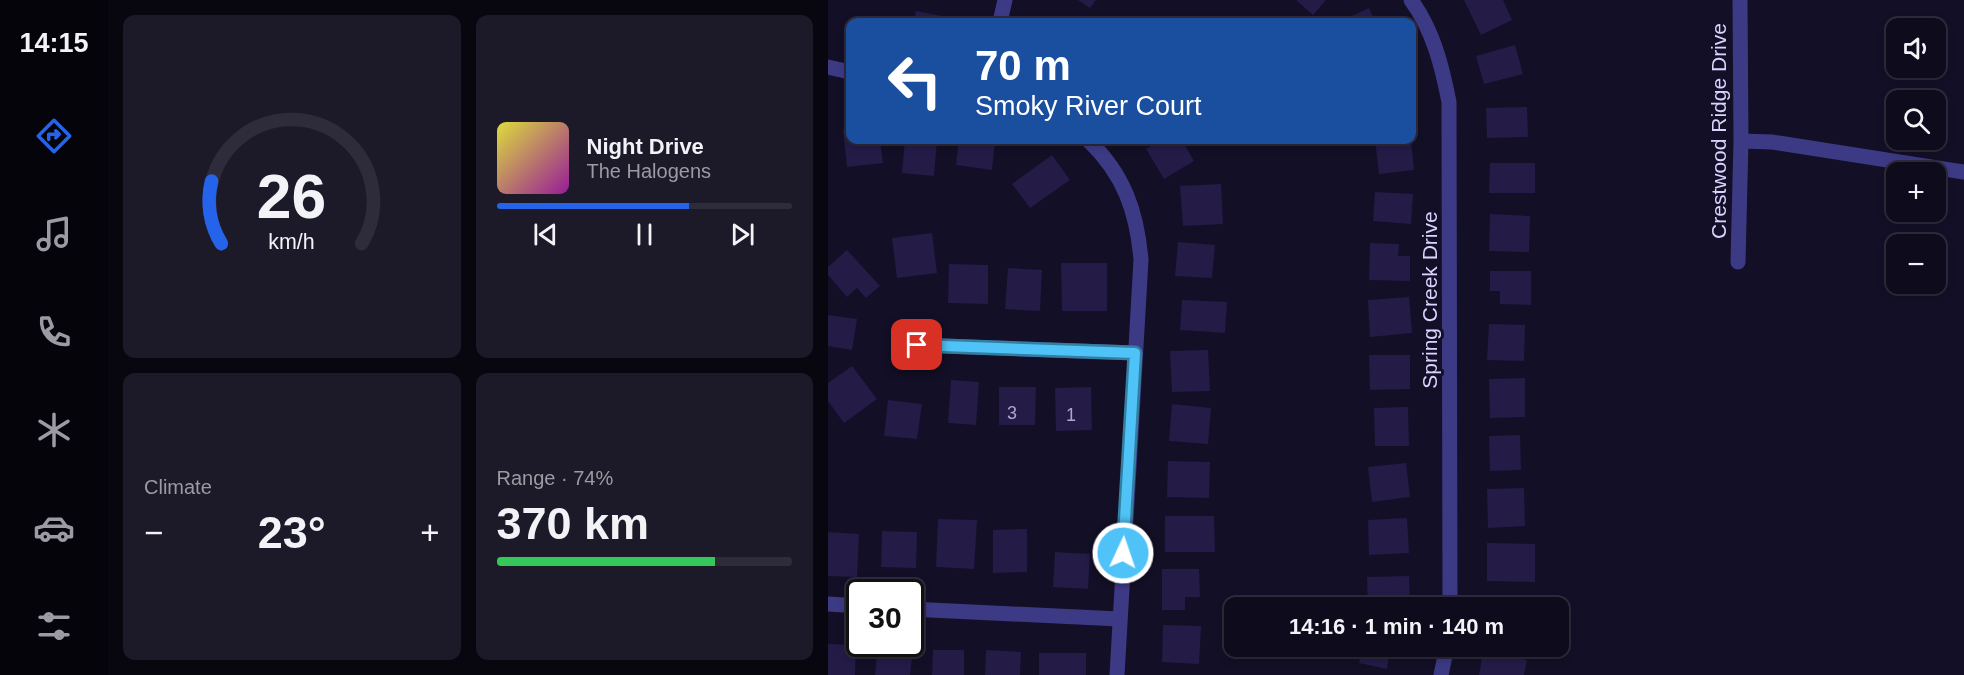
<!DOCTYPE html>
<meta charset="utf-8">
<style>
:root{--surface:#0e0b1c;--page:#1c1929;--text:#f1f3f6;--muted:#9b9ba3;--line:#2e2b3b;--accent:#2563eb}
body{margin:0;font-family:Arial,sans-serif;background:var(--page);color:var(--text);height:100vh;display:flex;flex-direction:column;font-size:22px;white-space:nowrap}
*{box-sizing:border-box;margin:0}
p{font-size:20px;color:var(--muted)}
.icon{flex:none;width:33px;height:33px;fill:none;stroke:currentColor;stroke-width:2;stroke-linecap:round;stroke-linejoin:round}
.map{position:relative;flex:1;overflow:hidden}
.details{display:flex;flex-direction:column;gap:15px;padding:15px;background:#08060f;width:720px}
.details>*{flex:none}
.hud{position:absolute;left:18px;top:18px;width:570px;height:126px;border-radius:12px;box-shadow:0 3px 9px #0003,0 0 0 2px var(--line);background:#1a4fa0;color:#fff;overflow:hidden}
.controls{position:absolute;left:1058px;top:18px;display:grid;gap:12px}
.controls a{display:grid;place-items:center;width:60px;height:60px;border-radius:12px;background:var(--surface);box-shadow:0 3px 9px #0003,0 0 0 2px var(--line);font-size:30px}
.speed{position:absolute;left:18px;top:579px;display:flex;gap:12px;font-size:30px;font-weight:700;text-align:center}
.speed>*{display:grid;place-content:center;width:78px;height:78px;border-radius:50%;background:var(--surface);box-shadow:0 3px 9px #0003,0 0 0 2px var(--line);line-height:1}
.speed .limit{border:3px solid #111;border-radius:9px;background:#fff;color:#111}
.pin{position:absolute;display:grid;place-items:center;width:51px;height:51px;color:#fff;margin:-26px;border-radius:12px;box-shadow:0 3px 9px #0006}
.me{position:absolute;width:66px;margin:-33px;rotate:3deg;stroke-linejoin:round;filter:drop-shadow(0 0 4px #0008)}
.turn{display:flex;align-items:center;gap:21px;height:126px;padding:0 30px;font-size:27px}
.turn .icon{width:78px;height:78px;stroke-width:2.5}
.turn b{display:block;font-size:42px;line-height:51px}
.big{font-size:45px;font-weight:800;line-height:1.1}
.details .widget{flex:1;display:flex;flex-direction:column;justify-content:center;gap:9px;min-width:0;padding:0 21px;border-radius:12px;background:var(--page)}
.details .dial{align-items:center;gap:0}
.dial svg{height:156px;overflow:visible;fill:none;stroke:var(--line);stroke-width:7;stroke-linecap:round;text-anchor:middle}
.dial text{fill:var(--text);stroke:none}
.song{display:flex;align-items:center;gap:18px}
.cover{width:72px;height:72px;border-radius:9px;background:linear-gradient(135deg,hsl(60 70% 55%),hsl(300 70% 35%))}
.played{height:6px;border-radius:3px;background:linear-gradient(90deg,var(--accent) 65%,var(--line) 65%)}
.keys{display:flex;justify-content:space-around;direction:ltr}
.heat{display:flex;justify-content:space-between;align-items:center;font-size:33px;direction:ltr}
.charge{height:9px;border-radius:4px;background:linear-gradient(90deg,#34c759 74%,var(--line) 0)}
.details .tiles{flex:1;display:grid;gap:15px;grid-template-columns:repeat(2,1fr)}
.trip{position:absolute;left:396px;top:597px;width:345px;height:60px;border-radius:12px;background:var(--surface);box-shadow:0 3px 9px #0003,0 0 0 2px var(--line);font-weight:800;line-height:60px;text-align:center}
main{display:flex;flex:1;min-height:0}
.dock{display:flex;flex-direction:column;width:108px;justify-content:space-around;align-items:center;background:#06040b;color:var(--muted)}
.dock .icon{width:42px;height:42px}
.dock .on{color:var(--accent)}
.dock b{font-size:27px;color:var(--text)}
.map>svg:first-child{display:block}
.building{fill:#241b47}
.lines{fill:none;stroke-linecap:round;stroke-linejoin:round}
.street{stroke:#3d3a85;stroke-width:15}
.route-casing{stroke:#337fa1;stroke-width:15}
.route{stroke:#4fc3f7;stroke-width:10}
.labels{text-anchor:middle;dominant-baseline:central;stroke-width:6;stroke-linejoin:round;paint-order:stroke}
.number-label{font-size:18px;fill:#aca6d1}
.street-label{font-size:21px;fill:#d9d4ff;stroke:#130f26}
</style>
<main>
<nav class="dock">
<b>14:15</b>
<svg class="icon on" aria-label="directions" viewBox="0 0 24 24"><path d="M12 3l9 9-9 9-9-9zM9 14v-3h6M13 9l2 2-2 2"/></svg>
<svg class="icon" aria-label="music" viewBox="0 0 24 24"><path d="M9 18V5l10-2v13"/><circle cx="6" cy="18" r="3"/><circle cx="16" cy="16" r="3"/></svg>
<svg class="icon" aria-label="phone" viewBox="0 0 24 24"><path d="M5 4h4l2 5-3 2q2 4 5 5l2-3 5 2v4C11 20 4 13 5 4z"/></svg>
<svg class="icon" aria-label="climate" viewBox="0 0 24 24"><path d="M12 3v18M4 7l16 10M4 17L20 7"/></svg>
<svg class="icon" aria-label="car" viewBox="0 0 24 24"><path d="M5 17H2v-5l4-1 3-4h7l3 4 3 1v5h-3M9 17h6M6 11h13"/><circle cx="7" cy="17" r="2"/><circle cx="17" cy="17" r="2"/></svg>
<svg class="icon" aria-label="filters" viewBox="0 0 24 24"><path d="M4 7h16M4 17h16"/><circle cx="9" cy="7" r="2"/><circle cx="15" cy="17" r="2"/></svg>
</nav>
<section class="details">
<div class="tiles">
<div class="widget dial"><svg viewBox="0 0 100 80">
<path d="M14 69A42 42 0 1 1 86 69"/>
<path d="M14 69A42 42 0 0 1 9 37" stroke="#2563eb"/>
<text x="50" y="56" font-size="32" font-weight="700">26</text>
<text x="50" y="72" font-size="11">km/h</text>
</svg></div>
<div class="widget">
<div class="song"><i class="cover"></i><div><b>Night Drive</b><p>The Halogens</p></div></div>
<div class="played"></div>
<div class="keys"><svg class="icon" aria-label="previous" viewBox="0 0 24 24"><path d="M18 5L8 12l10 7zM5 5v14"/></svg><svg class="icon" aria-label="pause" viewBox="0 0 24 24"><path d="M8 5v14M16 5v14"/></svg><svg class="icon" aria-label="next" viewBox="0 0 24 24"><path d="M6 5l10 7-10 7zM19 5v14"/></svg></div>
</div>
<div class="widget"><p>Climate</p>
<div class="heat"><a>−</a><b class="big">23°</b><a>+</a></div>
</div>
<div class="widget"><p>Range · 74%</p><b class="big">370 km</b><div class="charge"></div></div>
</div>
</section>
<div class="map">
<svg width="1136" height="675" viewBox="0 0 1136 675">
<rect width="100%" height="100%" fill="#130f26"/>
<path class="building" d="M 250,0 L 268,0 L 262,8 Z
M 468,0 L 498,0 L 485,15 Z
M 636,0 L 675,0 L 684,20 L 653,35 Z
M 541,8 L 547,22 L 511,22 Z
M 88,11 L 134,20 L 133,22 L 86,22 Z
M 687,45 L 695,74 L 656,84 L 648,56 Z
M 699,107 L 700,137 L 659,138 L 658,108 Z
M 15,130 L 22,130 L 22,140 L 52,140 L 55,163 L 19,167 Z
M 77,140 L 109,140 L 106,176 L 74,173 Z
M 131,140 L 167,140 L 164,170 L 128,165 Z
M 333,140 L 354,140 L 366,161 L 336,179 L 318,149 Z
M 547,140 L 583,140 L 586,170 L 551,174 Z
M 224,155 L 242,180 L 202,208 L 184,184 Z
M 662,163 L 707,163 L 707,193 L 661,193 Z
M 393,184 L 395,224 L 355,226 L 352,186 Z
M 547,192 L 585,194 L 583,224 L 545,221 Z
M 662,214 L 702,216 L 701,252 L 661,251 Z
M 104,233 L 109,273 L 69,278 L 64,238 Z
M 350,242 L 387,245 L 384,278 L 347,276 Z
M 542,243 L 571,244 L 570,256 L 582,256 L 582,281 L 541,280 Z
M 19,250 L 52,286 L 38,298 L 29,288 L 19,297 L 0,275 L 0,267 Z
M 233,263 L 279,263 L 279,311 L 234,311 Z
M 121,264 L 160,265 L 160,304 L 120,303 Z
M 180,268 L 214,270 L 212,311 L 177,309 Z
M 662,271 L 703,271 L 703,305 L 672,304 L 672,291 L 662,291 Z
M 581,297 L 584,333 L 542,337 L 540,300 Z
M 354,300 L 399,302 L 397,333 L 352,330 Z
M 0,315 L 29,319 L 24,350 L 0,346 Z
M 661,324 L 697,325 L 696,361 L 659,360 Z
M 380,350 L 382,391 L 344,392 L 342,351 Z
M 541,355 L 582,355 L 582,389 L 542,390 Z
M 24,366 L 49,399 L 16,423 L 0,401 L 0,383 Z
M 697,378 L 697,417 L 662,418 L 661,379 Z
M 123,380 L 151,382 L 148,425 L 120,423 Z
M 171,387 L 208,387 L 207,425 L 171,425 Z
M 263,387 L 264,430 L 228,431 L 227,388 Z
M 60,400 L 94,404 L 89,439 L 56,436 Z
M 344,404 L 383,408 L 380,444 L 341,441 Z
M 580,407 L 581,446 L 547,446 L 546,408 Z
M 692,435 L 693,470 L 662,471 L 661,436 Z
M 340,461 L 382,462 L 381,498 L 339,497 Z
M 578,463 L 582,497 L 544,502 L 540,467 Z
M 696,488 L 697,526 L 660,528 L 659,489 Z
M 337,516 L 386,516 L 387,552 L 337,552 Z
M 579,518 L 581,553 L 541,555 L 540,520 Z
M 110,519 L 149,520 L 146,569 L 108,567 Z
M 199,529 L 199,572 L 165,573 L 165,530 Z
M 54,531 L 89,532 L 88,568 L 53,567 Z
M 0,532 L 31,534 L 29,577 L 0,576 Z
M 659,543 L 707,544 L 707,582 L 659,581 Z
M 227,552 L 262,554 L 260,589 L 225,587 Z
M 334,569 L 371,569 L 372,597 L 357,597 L 357,610 L 334,610 Z
M 581,576 L 582,608 L 540,608 L 539,577 Z
M 657,602 L 703,602 L 703,608 L 657,608 Z
M 335,625 L 373,626 L 371,664 L 334,662 Z
M 0,644 L 28,645 L 27,675 L 0,675 Z
M 50,645 L 85,649 L 82,675 L 47,675 Z
M 534,646 L 577,646 L 575,657 L 561,655 L 559,669 L 531,663 Z
M 105,650 L 136,650 L 136,675 L 104,675 Z
M 158,650 L 193,652 L 192,675 L 157,675 Z
M 655,652 L 699,660 L 696,675 L 651,675 Z
M 211,653 L 258,653 L 258,675 L 211,675 Z"/>
<g class="lines">
<path class="street" d="M 583,0 C 605,30 614,66 621,102 L 622,608
M 172,22 L 177,0
M 0,67 L 22,72
M 260,140 C 296,174 309,212 313,260 L 289,675
M 913,141 L 944,142 L 1136,172
M 910,262 L 913,141 L 912,0
M 89,345 L 307,353
M 0,604 L 32,606
M 82,609 L 291,619
M 613,675 L 619,646"/>
</g>
<g class="lines">
<g class="route-casing">
<path id="route" d="M 89,345 L 307,353 L 295,553"/>
</g>
<use href="#route" class="route"/>
</g>
<g class="labels">
<g class="number-label">
<text x="184" y="413">3</text>
<text x="243" y="415">1</text>
</g>
<g class="street-label">
<text transform="translate(890 131) rotate(-90)">Crestwood Ridge Drive</text>
<text transform="translate(601 300) rotate(-90)">Spring Creek Drive</text>
</g>
</g>
</svg>
<div class="controls">
<a><svg class="icon" aria-label="sound" viewBox="0 0 24 24"><path d="M4 9h4l5-4v14l-5-4H4zM17 9q2 3 0 6"/></svg></a>
<a><svg class="icon" aria-label="search" viewBox="0 0 24 24"><circle cx="10" cy="10" r="6"/><path d="M15 15l6 6"/></svg></a>
<a>+</a>
<a>−</a>
</div>
<div class="speed"><div class="limit">30</div></div>
<div class="pin" style="left:89px;top:345px;background:#d93025"><svg class="icon" aria-label="arrive" viewBox="0 0 24 24"><path d="M6 21V4h12l-3 4 3 4H6"/></svg></div>
<svg class="me" style="left:295px;top:553px" viewBox="-20 -20 40 40"><circle r="17" fill="#4fc3f7" stroke="#fff" stroke-width="3"/><path d="M0-11L8 9 0 5-8 9z" fill="#fff"/></svg>
<div class="trip">14:16 · 1 min · 140 m</div>
<div class="hud">
<div class="turn"><svg class="icon" aria-label="left" viewBox="0 0 24 24"><path d="M17 20v-9H6M10 6l-5 5 5 5"/></svg><div><b>70 m</b>Smoky River Court</div></div>
</div>
</div>
</main>
